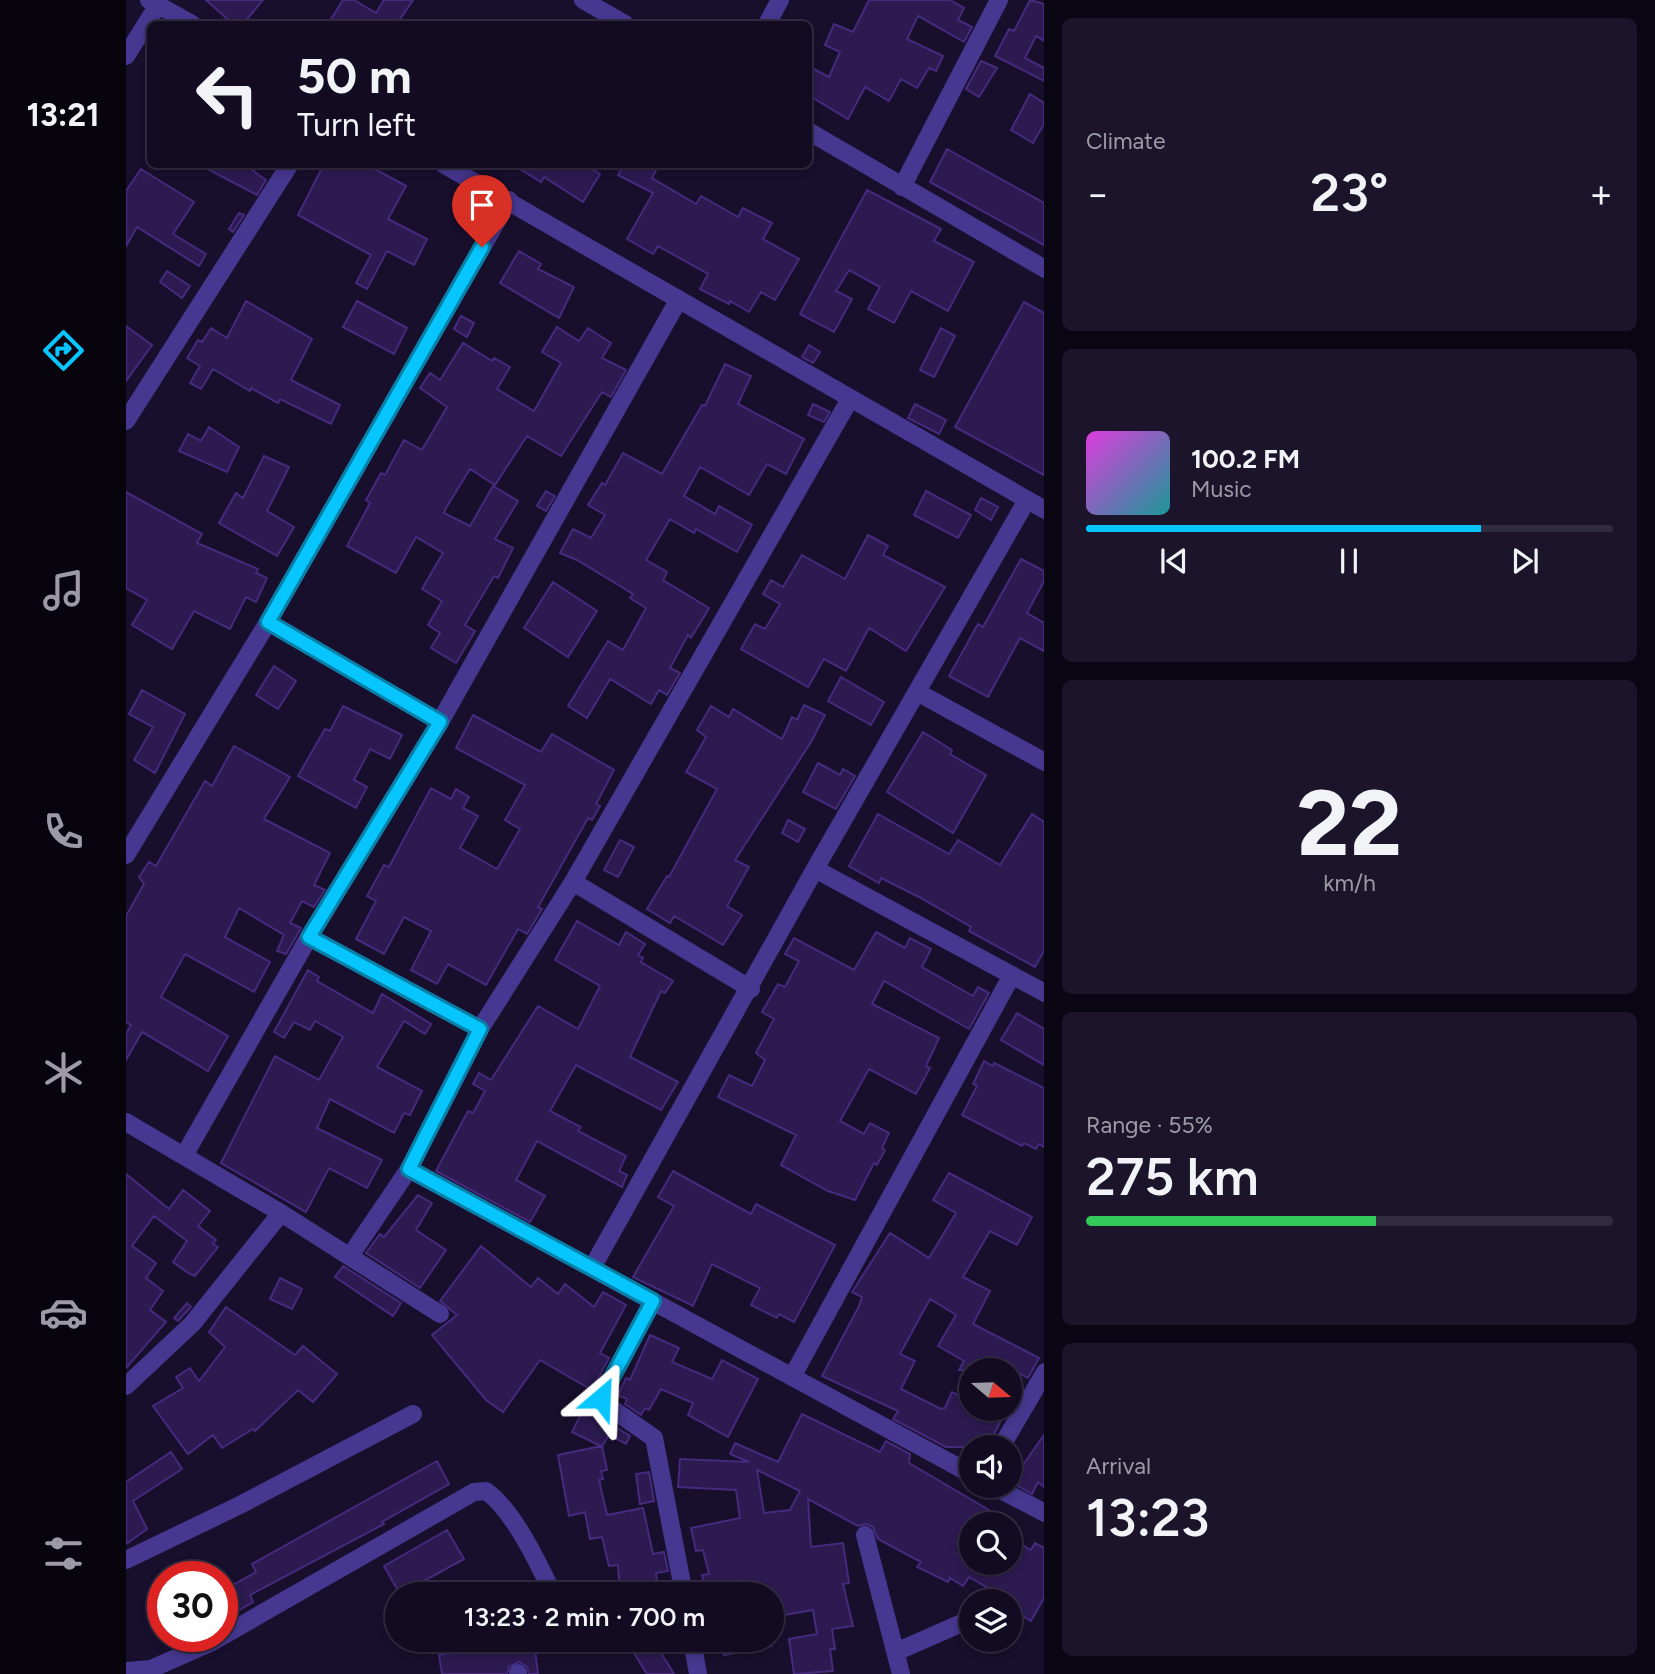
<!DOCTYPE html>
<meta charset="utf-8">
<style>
:root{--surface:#120b22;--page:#1b142a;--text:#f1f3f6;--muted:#9c9ba5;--line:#312b40;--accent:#07c6ff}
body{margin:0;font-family:Figtree,sans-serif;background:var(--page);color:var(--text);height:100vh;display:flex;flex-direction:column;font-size:26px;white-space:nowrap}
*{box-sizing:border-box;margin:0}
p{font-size:23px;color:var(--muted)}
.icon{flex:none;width:38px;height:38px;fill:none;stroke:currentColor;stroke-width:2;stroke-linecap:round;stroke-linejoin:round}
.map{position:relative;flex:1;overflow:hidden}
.drawer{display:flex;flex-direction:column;gap:18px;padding:18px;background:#0a0613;width:611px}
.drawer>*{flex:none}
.guide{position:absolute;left:21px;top:21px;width:665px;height:147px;border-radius:10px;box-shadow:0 4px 10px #0003,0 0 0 2px var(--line);background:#120b22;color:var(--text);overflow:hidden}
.needle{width:46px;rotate:109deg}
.controls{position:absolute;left:833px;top:1358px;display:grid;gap:14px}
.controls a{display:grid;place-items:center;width:63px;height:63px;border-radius:50%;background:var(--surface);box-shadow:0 4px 10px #0003,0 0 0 2px var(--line);font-size:35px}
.speed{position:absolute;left:21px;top:1561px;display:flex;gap:14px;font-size:35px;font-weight:700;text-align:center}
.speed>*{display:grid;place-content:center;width:91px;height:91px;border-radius:50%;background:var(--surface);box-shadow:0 4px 10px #0003,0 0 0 2px var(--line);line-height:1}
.speed .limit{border:10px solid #d22;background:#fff;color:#111}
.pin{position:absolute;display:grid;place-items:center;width:60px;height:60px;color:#fff;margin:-72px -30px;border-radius:50% 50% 50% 0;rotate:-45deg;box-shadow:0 0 7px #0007}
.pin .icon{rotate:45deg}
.me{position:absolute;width:77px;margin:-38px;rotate:26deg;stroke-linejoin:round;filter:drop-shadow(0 0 5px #0008)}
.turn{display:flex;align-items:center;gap:24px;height:147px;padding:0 35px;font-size:32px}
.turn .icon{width:91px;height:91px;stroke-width:2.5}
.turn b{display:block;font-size:49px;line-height:60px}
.big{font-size:52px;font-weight:600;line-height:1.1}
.drawer .tile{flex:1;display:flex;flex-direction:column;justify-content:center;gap:10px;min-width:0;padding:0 24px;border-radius:10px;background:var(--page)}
.drawer .dial{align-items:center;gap:0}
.dial b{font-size:91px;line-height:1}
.song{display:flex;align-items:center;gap:21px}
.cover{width:84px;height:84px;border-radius:10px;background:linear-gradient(135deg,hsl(300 70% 55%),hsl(180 70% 35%))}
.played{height:7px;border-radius:4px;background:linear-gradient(90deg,var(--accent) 75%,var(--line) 75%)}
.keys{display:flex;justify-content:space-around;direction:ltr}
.heat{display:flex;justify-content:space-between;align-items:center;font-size:38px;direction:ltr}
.charge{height:10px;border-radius:5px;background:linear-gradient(90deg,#34c759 55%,var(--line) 0)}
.trip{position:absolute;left:259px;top:1582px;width:399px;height:70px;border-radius:35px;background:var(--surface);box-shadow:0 4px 10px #0003,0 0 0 2px var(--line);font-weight:600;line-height:70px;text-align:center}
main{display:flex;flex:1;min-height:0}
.tabs{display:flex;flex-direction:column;width:126px;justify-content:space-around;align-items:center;background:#07040e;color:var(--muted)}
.tabs .icon{width:49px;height:49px}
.tabs .on{color:var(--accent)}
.tabs b{font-size:32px;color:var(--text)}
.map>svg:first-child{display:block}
.building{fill:#2c1a50;stroke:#452a7d;stroke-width:2;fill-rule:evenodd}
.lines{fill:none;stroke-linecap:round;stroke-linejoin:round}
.minor{stroke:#463790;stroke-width:18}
.route-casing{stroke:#0581a6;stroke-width:18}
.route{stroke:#07c6ff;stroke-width:12}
</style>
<main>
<nav class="tabs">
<b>13:21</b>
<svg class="icon on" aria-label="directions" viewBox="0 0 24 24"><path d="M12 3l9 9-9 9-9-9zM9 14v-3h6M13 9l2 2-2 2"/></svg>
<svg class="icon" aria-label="music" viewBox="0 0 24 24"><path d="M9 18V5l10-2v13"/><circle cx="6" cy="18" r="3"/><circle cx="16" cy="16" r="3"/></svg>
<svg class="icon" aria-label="phone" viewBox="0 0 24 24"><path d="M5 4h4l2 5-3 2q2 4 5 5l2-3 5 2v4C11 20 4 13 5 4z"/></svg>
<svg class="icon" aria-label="climate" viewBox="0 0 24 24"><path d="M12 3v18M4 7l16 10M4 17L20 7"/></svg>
<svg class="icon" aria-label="car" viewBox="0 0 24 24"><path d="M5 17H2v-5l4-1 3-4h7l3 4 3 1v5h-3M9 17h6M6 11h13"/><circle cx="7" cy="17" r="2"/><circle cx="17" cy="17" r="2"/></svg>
<svg class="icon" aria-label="filters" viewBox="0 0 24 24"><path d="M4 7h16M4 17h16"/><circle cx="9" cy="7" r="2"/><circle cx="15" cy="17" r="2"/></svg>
</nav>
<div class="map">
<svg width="919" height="1674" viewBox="0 0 919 1674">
<rect width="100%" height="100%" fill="#180f2d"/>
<path class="building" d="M 80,0 L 137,0 L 117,24 L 107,24 Z
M 217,0 L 228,0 L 250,13 L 258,0 L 287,0 L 271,24 L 202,24 Z
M 743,0 L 824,0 L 838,8 L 832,20 L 846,27 L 838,42 L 792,16 L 781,39 L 817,56 L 810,71 L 803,68 L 791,88 L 775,79 L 763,101 L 739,87 L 722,119 L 682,95 L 682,66 L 703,77 L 714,52 L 699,45 L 708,24 L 727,32 Z
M 904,0 L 918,4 L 918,41 L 910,36 L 899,58 L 918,68 L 918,81 L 869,56 L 883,29 L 888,31 Z
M 855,61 L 871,68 L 853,97 L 840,89 Z
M 904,94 L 918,103 L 918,124 L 907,143 L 885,130 Z
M 821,149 L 918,203 L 918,245 L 804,182 Z
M 72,164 L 131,164 L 127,171 L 140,180 L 131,195 Z
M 198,164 L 240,164 L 280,186 L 262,219 L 301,239 L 288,265 L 261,251 L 241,289 L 230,283 L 245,255 L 172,215 Z
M 386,164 L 458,164 L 474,174 L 457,202 L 418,177 L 415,182 Z
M 498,164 L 533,164 L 526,178 L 570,204 L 575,196 L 612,217 L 617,208 L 646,223 L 637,239 L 673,259 L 649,300 L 635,292 L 623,312 L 604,301 L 603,304 L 574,289 L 582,274 L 532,246 L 527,254 L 501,239 L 527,193 L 492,175 Z
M 15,169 L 68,202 L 47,234 L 80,254 L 73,266 L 11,227 L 0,246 L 0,191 Z
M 741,190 L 815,229 L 808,241 L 848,262 L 822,311 L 785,291 L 768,323 L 742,309 L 754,287 L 723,270 L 710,291 L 726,299 L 708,332 L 674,314 Z
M 113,213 L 118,215 L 107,232 L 103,229 Z
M 393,251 L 415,264 L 412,269 L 448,287 L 433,318 L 374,283 Z
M 41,271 L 64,286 L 56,298 L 34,282 Z
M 120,301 L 186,339 L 165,380 L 214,405 L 205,424 L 154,399 L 152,403 L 125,388 L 124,391 L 87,369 L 75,389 L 64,383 L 74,366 L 61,358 L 72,340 L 76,342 L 85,328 L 101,338 Z
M 231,301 L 281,328 L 268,354 L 217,327 Z
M 898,302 L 918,313 L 918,475 L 829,427 Z
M 335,316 L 348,323 L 341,337 L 328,329 Z
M 0,326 L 26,345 L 0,381 Z
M 431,327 L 453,341 L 462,328 L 485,343 L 476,358 L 500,370 L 485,397 L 476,392 L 435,456 L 401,436 L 369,485 L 344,469 L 320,508 L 318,513 L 344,526 L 367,486 L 392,501 L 369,539 L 387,548 L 372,578 L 368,576 L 339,625 L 349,631 L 330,663 L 305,648 L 314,633 L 302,625 L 316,601 L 296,589 L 317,553 L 290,537 L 270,573 L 221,546 L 244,503 L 240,500 L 255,473 L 259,475 L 278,440 L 296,450 L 321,407 L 294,388 L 304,373 L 314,380 L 337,343 L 366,361 L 368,358 L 384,367 L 371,389 L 408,411 L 435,363 L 416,352 Z
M 815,328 L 829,336 L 808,377 L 794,370 Z
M 683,345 L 694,352 L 687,363 L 676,357 Z
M 599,364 L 625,376 L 612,404 L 678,439 L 660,474 L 641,464 L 623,495 L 574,467 L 558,496 L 589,514 L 593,506 L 626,525 L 611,552 L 570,529 L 568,533 L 544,519 L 520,560 L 541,572 L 537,580 L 583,608 L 565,638 L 562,635 L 544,668 L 554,673 L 541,695 L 533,690 L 525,704 L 484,679 L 461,718 L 442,706 L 482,641 L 497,650 L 520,608 L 504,598 L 507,594 L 451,560 L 434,553 L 447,529 L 465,538 L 479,515 L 462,505 L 476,483 L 479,485 L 497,453 L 536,474 L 576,405 L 579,406 Z
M 687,404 L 704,412 L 698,422 L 682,415 Z
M 789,404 L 820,420 L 813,434 L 782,418 Z
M 83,427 L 113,447 L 101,472 L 53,451 L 62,434 L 75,441 Z
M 138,456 L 163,467 L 141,511 L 168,527 L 151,556 L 93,523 L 110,493 L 117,498 Z
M 420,491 L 429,496 L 420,511 L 411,506 Z
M 800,491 L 845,515 L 832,538 L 788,515 Z
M 0,492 L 76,534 L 71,543 L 132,569 L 130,573 L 141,578 L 130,602 L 120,597 L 104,629 L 68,611 L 46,649 L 6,625 L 21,600 L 0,588 Z
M 855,498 L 872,507 L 865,520 L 849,510 Z
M 742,535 L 762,546 L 757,555 L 819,587 L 780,651 L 743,628 L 720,671 L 698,659 L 682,687 L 615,649 L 629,624 L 639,629 L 654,604 L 637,594 L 645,580 L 657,587 L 676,555 L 719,579 Z
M 895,559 L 918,571 L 918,581 L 901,613 L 918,623 L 918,651 L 894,638 L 862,697 L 823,676 L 852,624 L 857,627 Z
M 427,582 L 471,611 L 442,657 L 398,628 Z
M 148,666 L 170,681 L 152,709 L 130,695 Z
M 715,677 L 758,702 L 745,725 L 702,701 Z
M 16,690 L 59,714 L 29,773 L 8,760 L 27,727 L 3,714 Z
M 678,705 L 699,715 L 685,742 L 609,860 L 623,867 L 601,906 L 616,915 L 597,945 L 548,916 L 544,923 L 521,909 L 541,876 L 543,877 L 591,789 L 560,772 L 580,737 L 571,730 L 585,706 L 603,717 L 607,709 L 656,739 L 666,717 L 671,720 Z
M 217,706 L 276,735 L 264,759 L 244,749 L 228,780 L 241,787 L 230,808 L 172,776 L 199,729 L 204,731 Z
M 347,715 L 415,752 L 426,734 L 488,770 L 470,804 L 474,806 L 466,820 L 462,818 L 412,907 L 416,909 L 401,934 L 392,929 L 360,985 L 322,964 L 311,984 L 285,970 L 305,931 L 278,917 L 258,954 L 230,939 L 250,901 L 241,896 L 258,865 L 263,867 L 305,788 L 325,799 L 330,789 L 343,797 L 337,808 L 352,816 L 334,848 L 371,869 L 394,829 L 379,820 L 399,785 L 330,748 Z
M 797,732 L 826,750 L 824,754 L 860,775 L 827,833 L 761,792 Z
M 108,746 L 164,777 L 138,819 L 204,853 L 188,885 L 199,890 L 188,907 L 176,901 L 164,923 L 175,928 L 160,954 L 151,951 L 158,935 L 113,908 L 99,937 L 144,962 L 128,992 L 59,954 L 35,997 L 102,1036 L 82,1071 L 16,1032 L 0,1060 L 0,1034 L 5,1025 L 0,1022 L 0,916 L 18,884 L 13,877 L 23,862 L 30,866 L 79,781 L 86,786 Z
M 692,763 L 714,775 L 717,769 L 729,776 L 710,809 L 677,792 Z
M 752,814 L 823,854 L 832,840 L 874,865 L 906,814 L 918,822 L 918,951 L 909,967 L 843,931 L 845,927 L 793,897 L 755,878 L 753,883 L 723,866 Z
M 662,820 L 679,829 L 672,842 L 656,833 Z
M 494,840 L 508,847 L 492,877 L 478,870 Z
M 451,921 L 493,945 L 500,932 L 519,944 L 512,955 L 517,958 L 515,962 L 547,981 L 539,993 L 535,991 L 504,1057 L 552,1082 L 535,1110 L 450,1065 L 424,1111 L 455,1127 L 452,1131 L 500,1156 L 493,1171 L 501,1175 L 496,1187 L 411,1141 L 390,1180 L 419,1196 L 404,1222 L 310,1171 L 342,1111 L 347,1113 L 359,1091 L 347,1084 L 353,1073 L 365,1080 L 412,1006 L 452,1029 L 474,986 L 429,960 Z
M 750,932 L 779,948 L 784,938 L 805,949 L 796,967 L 847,996 L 852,987 L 863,993 L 843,1029 L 758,981 L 746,1004 L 813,1038 L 800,1066 L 804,1068 L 790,1094 L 743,1069 L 714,1121 L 738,1134 L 744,1123 L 763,1133 L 756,1148 L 759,1150 L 751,1165 L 748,1163 L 729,1200 L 702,1191 L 655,1165 L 670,1135 L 592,1097 L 603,1075 L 626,1086 L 639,1060 L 630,1053 L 648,1019 L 636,1012 L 652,984 L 659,987 L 673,961 L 659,954 L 668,938 L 728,970 Z
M 182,970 L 193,977 L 191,981 L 247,1013 L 256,994 L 305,1024 L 299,1034 L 278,1021 L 251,1067 L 296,1091 L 284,1115 L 278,1113 L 268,1133 L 204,1099 L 191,1128 L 256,1160 L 241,1188 L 203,1168 L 180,1212 L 95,1163 L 149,1056 L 193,1080 L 217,1037 L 189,1021 L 184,1030 L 168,1022 L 158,1038 L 148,1032 Z
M 891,1013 L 918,1029 L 918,1065 L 875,1040 Z
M 858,1061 L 867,1066 L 868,1063 L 918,1088 L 918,1147 L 913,1144 L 910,1149 L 898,1143 L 896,1146 L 836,1115 L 851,1086 L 847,1084 Z
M 547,1171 L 625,1214 L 630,1204 L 709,1245 L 668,1322 L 653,1314 L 651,1318 L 625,1305 L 634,1288 L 586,1264 L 567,1306 L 507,1277 L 548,1206 L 532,1197 Z
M 823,1173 L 906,1217 L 891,1245 L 864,1231 L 837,1277 L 864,1291 L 847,1324 L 913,1358 L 902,1378 L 886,1370 L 833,1370 L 838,1361 L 812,1346 L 830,1315 L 804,1299 L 774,1354 L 789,1361 L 775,1389 L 815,1409 L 819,1408 L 826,1392 L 839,1398 L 837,1402 L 845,1409 L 875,1420 L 862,1447 L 820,1447 L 767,1419 L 772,1411 L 696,1376 L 732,1308 L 736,1297 L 726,1292 L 764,1233 L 803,1258 L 830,1213 L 807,1200 Z
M 0,1174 L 43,1209 L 57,1190 L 84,1211 L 72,1226 L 90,1240 L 87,1244 L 92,1247 L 69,1276 L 62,1273 L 47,1262 L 61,1241 L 28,1216 L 6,1246 L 30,1263 L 20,1278 L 37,1291 L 24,1310 L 40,1322 L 0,1368 Z
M 292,1195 L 306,1203 L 290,1230 L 320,1250 L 294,1288 L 240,1253 L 254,1234 L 258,1237 Z
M 355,1246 L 405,1287 L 412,1278 L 432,1294 L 439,1284 L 468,1307 L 477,1292 L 500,1305 L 474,1353 L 483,1358 L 466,1390 L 414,1360 L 377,1412 L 360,1400 L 306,1335 L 331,1315 L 314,1301 Z
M 217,1266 L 275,1303 L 267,1316 L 209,1277 Z
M 154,1278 L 176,1289 L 166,1309 L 144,1299 Z
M 61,1303 L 65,1307 L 52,1321 L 48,1318 Z
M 100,1307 L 169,1355 L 177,1346 L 211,1374 L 187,1402 L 172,1390 L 129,1431 L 127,1429 L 96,1448 L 87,1435 L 62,1454 L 27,1406 L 57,1388 L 50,1377 L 64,1368 L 73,1381 L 99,1347 L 83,1332 Z
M 524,1335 L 553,1348 L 546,1362 L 586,1379 L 596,1360 L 632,1379 L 602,1437 L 562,1415 L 567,1403 L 535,1389 L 523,1410 L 519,1408 L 515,1415 L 499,1404 L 501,1399 L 492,1395 L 500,1378 L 504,1380 Z
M 458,1408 L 504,1436 L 500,1444 L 483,1435 L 476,1446 L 481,1470 L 475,1471 L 477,1479 L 473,1480 L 481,1515 L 517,1508 L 527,1554 L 538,1552 L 542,1571 L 530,1573 L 532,1592 L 494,1594 L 492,1565 L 483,1566 L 476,1537 L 464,1539 L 459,1512 L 443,1516 L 432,1455 L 475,1446 L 446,1432 Z
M 676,1414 L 754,1452 L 760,1441 L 784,1454 L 783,1463 L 863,1510 L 855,1524 L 845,1524 L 845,1563 L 884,1563 L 884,1538 L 905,1550 L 909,1543 L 918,1548 L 918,1598 L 905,1621 L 884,1609 L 884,1601 L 868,1601 L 872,1594 L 843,1577 L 837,1586 L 824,1578 L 822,1582 L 791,1567 L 795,1562 L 752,1539 L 747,1527 L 741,1524 L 732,1526 L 682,1499 L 685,1547 L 717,1543 L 723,1583 L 717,1584 L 727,1626 L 706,1629 L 709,1649 L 704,1649 L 707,1671 L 668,1674 L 663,1639 L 691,1634 L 687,1610 L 646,1617 L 646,1594 L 580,1594 L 576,1575 L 583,1574 L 577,1550 L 570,1551 L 565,1528 L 614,1518 L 610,1490 L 552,1487 L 554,1459 L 623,1462 L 604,1454 L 609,1443 L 652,1462 ZM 631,1470 L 674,1491 L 664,1510 L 638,1513 Z
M 918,1435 L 918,1487 L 912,1482 L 906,1494 L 885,1482 Z
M 45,1452 L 56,1469 L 7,1501 L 21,1529 L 0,1544 L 0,1482 Z
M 311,1461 L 323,1484 L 256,1522 L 258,1524 L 124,1595 L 127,1602 L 96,1620 L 96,1591 L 130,1572 L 126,1564 Z
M 523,1472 L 528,1501 L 514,1504 L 510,1474 Z
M 321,1530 L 338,1559 L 274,1594 L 258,1566 Z
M 500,1640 L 551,1640 L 553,1652 L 535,1653 L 548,1674 L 521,1674 Z
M 595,1640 L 645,1640 L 646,1646 L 598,1655 Z
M 408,1642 L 412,1674 L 403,1674 L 401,1667 L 393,1662 L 383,1667 L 381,1674 L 316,1674 L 313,1655 Z"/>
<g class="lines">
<path class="minor" d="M 23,0 L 66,24
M 457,0 L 499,24
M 641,24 L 654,0
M 0,56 L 32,5
M 682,131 L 919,269
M 317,164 L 919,510
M 776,187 L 873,0
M 0,421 L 164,164
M 142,622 L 314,722
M 791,692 L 919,762
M 0,855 L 142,622 L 383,200
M 689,869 L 919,993
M 447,882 L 625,989
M 183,937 L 354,1029
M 0,1122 L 155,1213 L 314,1314
M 59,1154 L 183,937 L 314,722 L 553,299
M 283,1169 L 845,1474
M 224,1256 L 283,1169 L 354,1029 L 447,882 L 724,399
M 466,1268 L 689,869 L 901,500
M 527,1301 L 475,1398 L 479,1404 L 528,1438 L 558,1594
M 666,1377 L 886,975
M 0,1386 L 66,1324 L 155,1213
M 875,1447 L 919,1372
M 867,1486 L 919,1513
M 739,1535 L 775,1674
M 0,1560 L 114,1505 L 287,1414
M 566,1640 L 572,1674
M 772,1651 L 845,1619
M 0,1671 L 25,1669 L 86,1642 L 348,1492 L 360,1491 C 388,1511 412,1563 427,1594
M 392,1673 L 392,1674"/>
</g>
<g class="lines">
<g class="route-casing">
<path id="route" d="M 356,247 L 142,622 L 314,722 L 183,937 L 354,1029 L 283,1169 L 527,1301 L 475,1398"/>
</g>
<use href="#route" class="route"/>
</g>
</svg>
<div class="controls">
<a><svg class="needle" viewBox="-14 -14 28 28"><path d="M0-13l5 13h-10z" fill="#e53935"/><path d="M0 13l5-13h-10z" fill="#9c9ba5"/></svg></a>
<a><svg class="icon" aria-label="sound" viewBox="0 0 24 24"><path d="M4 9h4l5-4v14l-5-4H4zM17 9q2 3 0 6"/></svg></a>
<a><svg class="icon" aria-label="search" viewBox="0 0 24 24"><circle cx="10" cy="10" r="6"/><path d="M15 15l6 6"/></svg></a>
<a><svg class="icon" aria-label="layers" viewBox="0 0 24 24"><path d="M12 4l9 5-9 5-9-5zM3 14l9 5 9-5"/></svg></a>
</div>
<div class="speed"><div class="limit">30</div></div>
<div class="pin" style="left:356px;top:247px;background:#d93025"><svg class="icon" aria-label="arrive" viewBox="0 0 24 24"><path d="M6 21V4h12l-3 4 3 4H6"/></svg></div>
<svg class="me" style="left:475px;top:1398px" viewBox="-20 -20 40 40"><path d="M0-17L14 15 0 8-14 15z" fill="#07c6ff" stroke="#fff" stroke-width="4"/></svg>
<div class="trip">13:23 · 2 min · 700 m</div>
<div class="guide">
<div class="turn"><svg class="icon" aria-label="left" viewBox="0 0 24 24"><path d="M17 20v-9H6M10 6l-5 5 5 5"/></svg><div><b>50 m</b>Turn left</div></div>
</div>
</div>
<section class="drawer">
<div class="tile"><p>Climate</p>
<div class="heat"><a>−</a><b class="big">23°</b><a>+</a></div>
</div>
<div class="tile">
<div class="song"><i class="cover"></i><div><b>100.2 FM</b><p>Music</p></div></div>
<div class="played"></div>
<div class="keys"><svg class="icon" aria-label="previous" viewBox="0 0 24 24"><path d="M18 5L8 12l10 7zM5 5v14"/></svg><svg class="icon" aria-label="pause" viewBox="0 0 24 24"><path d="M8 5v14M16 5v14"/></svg><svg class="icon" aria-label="next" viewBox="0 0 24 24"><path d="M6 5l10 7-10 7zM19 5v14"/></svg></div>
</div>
<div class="tile dial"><b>22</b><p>km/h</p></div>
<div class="tile"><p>Range · 55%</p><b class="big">275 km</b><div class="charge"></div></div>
<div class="tile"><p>Arrival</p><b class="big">13:23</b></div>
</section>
</main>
